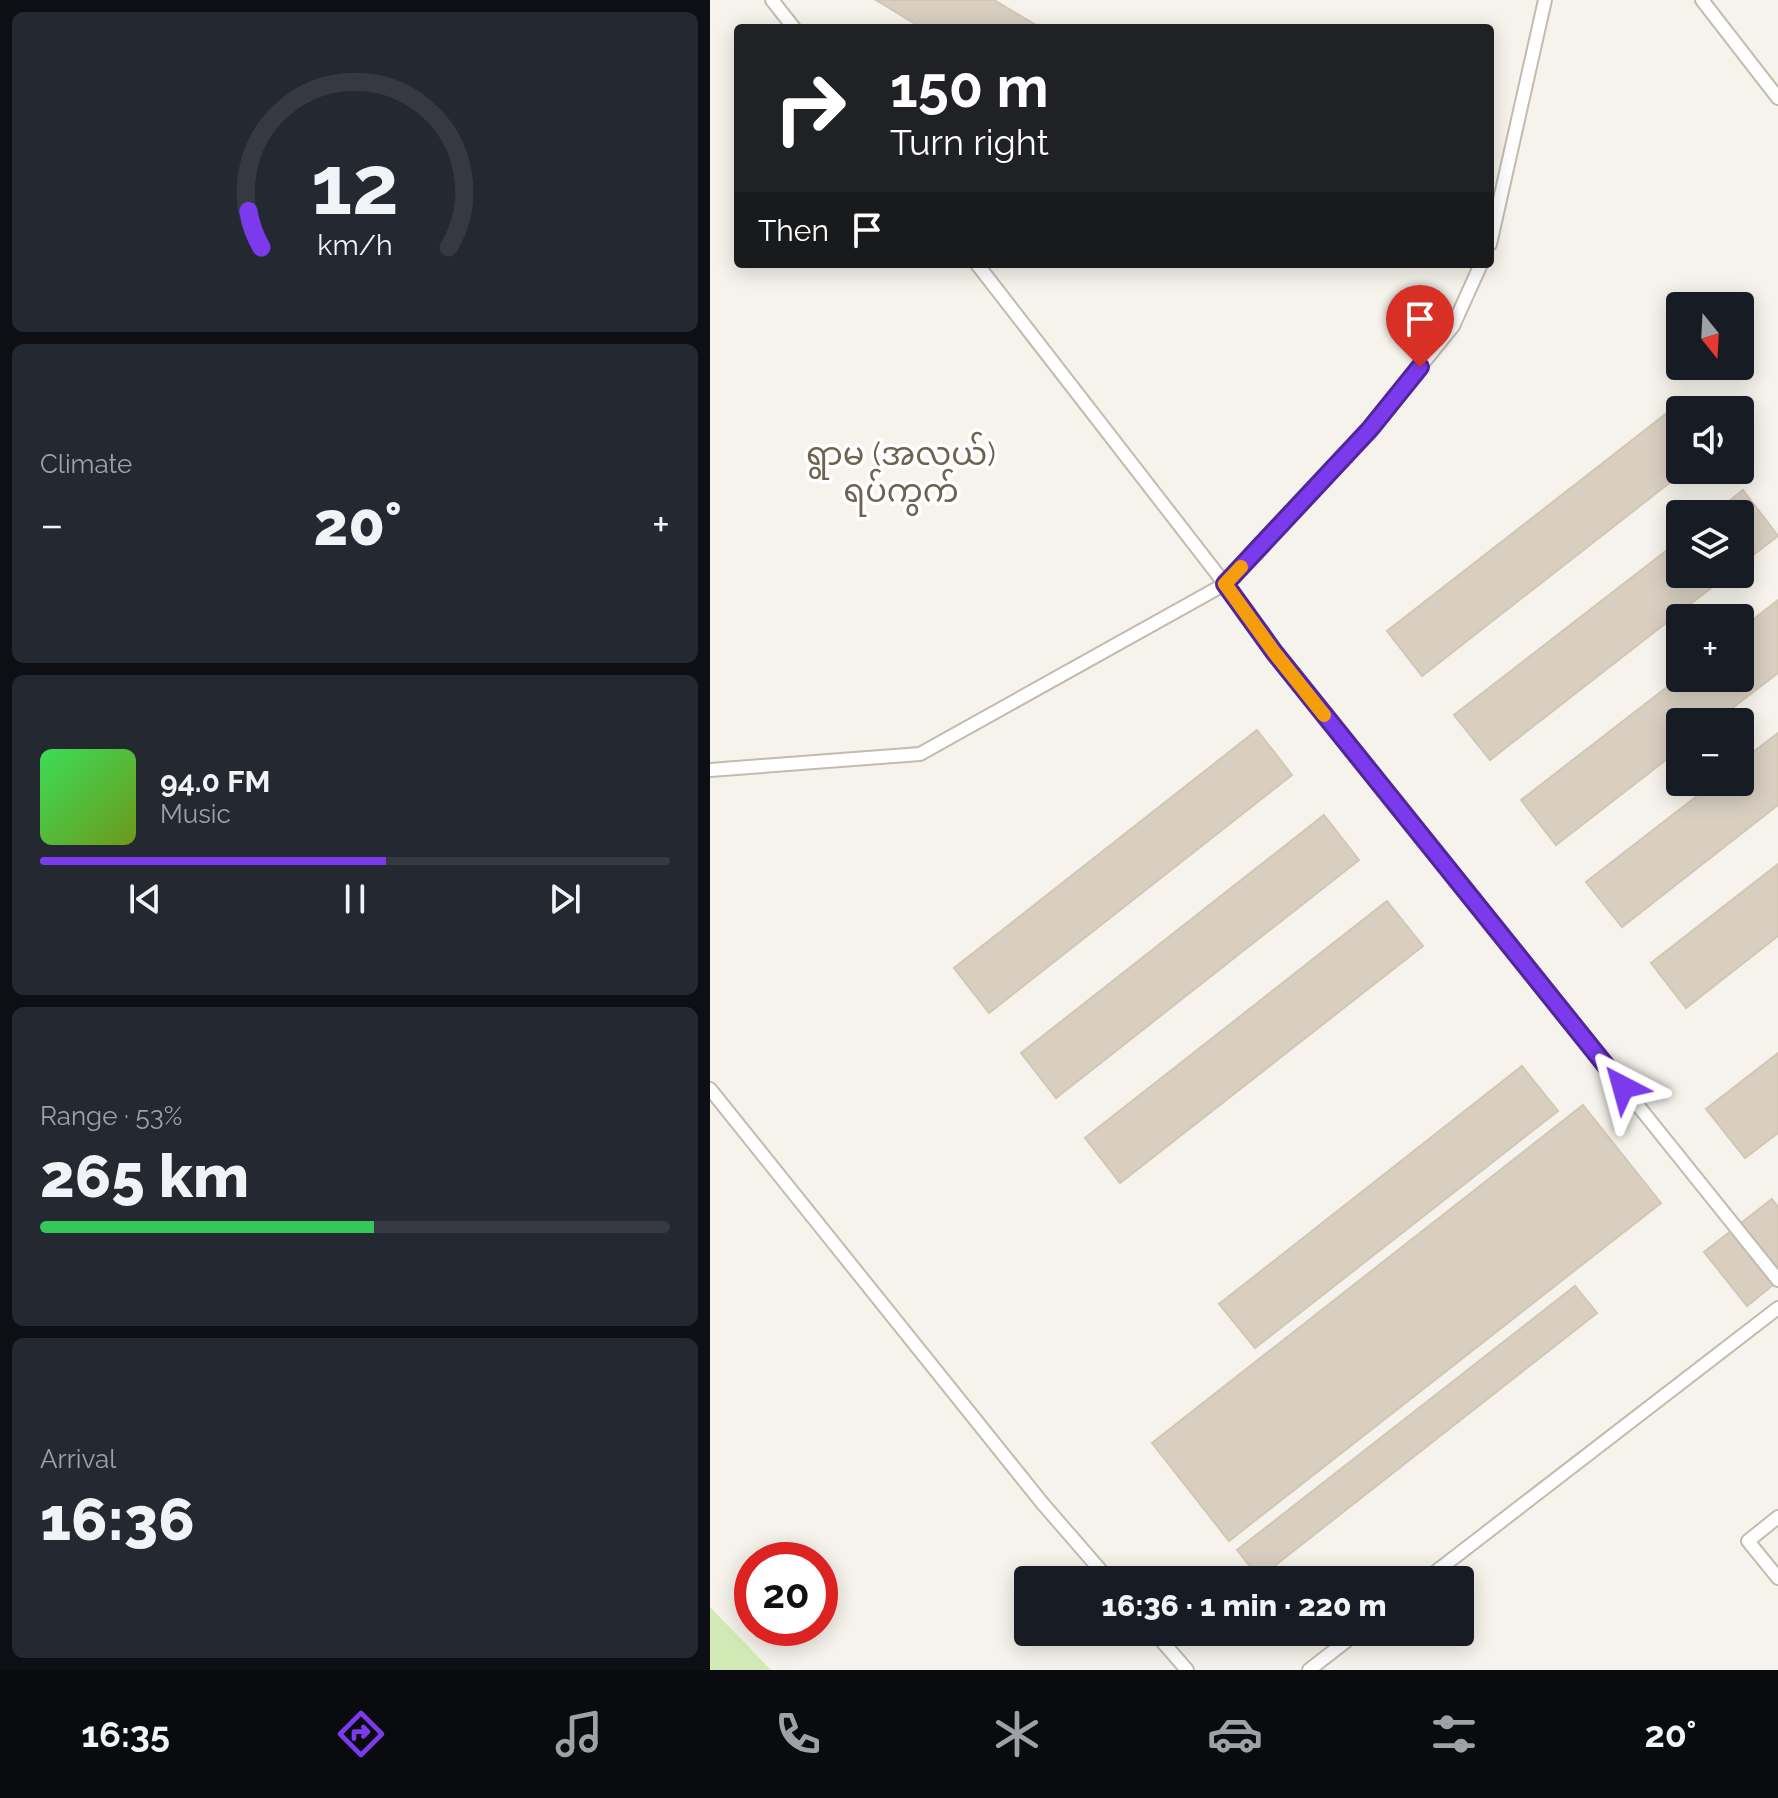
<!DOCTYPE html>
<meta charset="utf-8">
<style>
:root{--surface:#171b24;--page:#242831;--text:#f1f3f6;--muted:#9ea1a6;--line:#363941;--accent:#7c3aed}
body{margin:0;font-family:Raleway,"Noto Sans Myanmar",sans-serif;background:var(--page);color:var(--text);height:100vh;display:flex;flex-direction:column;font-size:30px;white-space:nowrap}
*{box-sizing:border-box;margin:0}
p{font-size:26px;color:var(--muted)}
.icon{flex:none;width:44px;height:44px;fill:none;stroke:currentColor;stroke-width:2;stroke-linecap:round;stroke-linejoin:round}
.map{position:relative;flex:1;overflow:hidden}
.panel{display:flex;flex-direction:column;gap:12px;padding:12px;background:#0d0f14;width:710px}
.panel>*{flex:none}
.guide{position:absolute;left:24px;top:24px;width:760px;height:244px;border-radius:8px;box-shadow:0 4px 20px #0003;background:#202124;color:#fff;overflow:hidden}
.needle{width:52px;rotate:162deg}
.buttons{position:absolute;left:956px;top:292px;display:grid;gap:16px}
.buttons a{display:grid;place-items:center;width:88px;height:88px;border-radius:8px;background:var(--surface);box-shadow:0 4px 20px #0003;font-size:40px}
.speed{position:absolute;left:24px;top:1542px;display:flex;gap:16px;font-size:40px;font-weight:700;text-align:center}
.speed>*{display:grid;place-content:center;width:104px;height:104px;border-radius:50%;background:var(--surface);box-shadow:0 4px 20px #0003;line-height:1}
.speed .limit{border:12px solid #d22;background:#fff;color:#111}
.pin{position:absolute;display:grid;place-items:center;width:68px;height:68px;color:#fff;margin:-82px -34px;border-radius:50% 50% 50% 0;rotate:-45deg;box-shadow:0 0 8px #0007}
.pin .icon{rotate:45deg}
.me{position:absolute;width:88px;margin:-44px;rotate:321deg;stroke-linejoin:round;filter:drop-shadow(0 0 6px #0008)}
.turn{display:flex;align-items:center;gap:28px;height:168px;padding:0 24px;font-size:36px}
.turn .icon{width:104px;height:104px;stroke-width:2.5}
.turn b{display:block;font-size:56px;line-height:68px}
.then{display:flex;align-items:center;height:76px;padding:0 24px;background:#0003;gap:16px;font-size:30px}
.big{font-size:60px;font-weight:800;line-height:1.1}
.panel .card{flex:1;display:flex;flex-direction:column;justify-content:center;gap:12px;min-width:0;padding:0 28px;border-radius:12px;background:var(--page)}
.panel .dial{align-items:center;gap:0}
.dial svg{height:208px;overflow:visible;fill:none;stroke:var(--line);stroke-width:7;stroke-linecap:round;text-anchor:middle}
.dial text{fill:var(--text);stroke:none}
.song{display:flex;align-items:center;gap:24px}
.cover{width:96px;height:96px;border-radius:12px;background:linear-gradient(135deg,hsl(130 70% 55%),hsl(80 70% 35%))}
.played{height:8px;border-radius:4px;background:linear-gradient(90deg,var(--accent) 55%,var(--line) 55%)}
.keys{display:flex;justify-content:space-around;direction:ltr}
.heat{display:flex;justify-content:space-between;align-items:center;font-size:44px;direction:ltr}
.charge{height:12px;border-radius:6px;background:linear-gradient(90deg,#34c759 53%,var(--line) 0)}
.trip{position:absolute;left:304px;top:1566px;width:460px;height:80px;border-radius:8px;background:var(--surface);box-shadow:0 4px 20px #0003;font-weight:800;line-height:80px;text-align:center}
.menu{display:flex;height:128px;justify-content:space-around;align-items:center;background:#090b0e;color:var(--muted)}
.menu .icon{width:56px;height:56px}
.menu .on{color:var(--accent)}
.menu b{font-size:36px;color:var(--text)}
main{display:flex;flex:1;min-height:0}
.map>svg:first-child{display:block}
.green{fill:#d2eab5}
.building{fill:#d8cfc1;stroke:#d3c7b4;stroke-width:2}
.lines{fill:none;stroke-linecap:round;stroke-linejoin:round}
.service-casing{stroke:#c2bbae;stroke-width:16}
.service{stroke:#fff;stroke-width:12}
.route-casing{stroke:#51269a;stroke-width:20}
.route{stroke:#7c3aed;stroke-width:14}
.slow{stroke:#f59e0b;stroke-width:14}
.labels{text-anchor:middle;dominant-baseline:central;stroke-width:7;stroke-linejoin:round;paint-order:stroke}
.quarter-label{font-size:32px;fill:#6e6250;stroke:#fff}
</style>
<main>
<section class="panel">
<div class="card dial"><svg viewBox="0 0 100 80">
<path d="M14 69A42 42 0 1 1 86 69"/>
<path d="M14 69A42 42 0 0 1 9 55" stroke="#7c3aed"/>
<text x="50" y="56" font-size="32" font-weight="700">12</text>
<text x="50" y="72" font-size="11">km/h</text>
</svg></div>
<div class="card"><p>Climate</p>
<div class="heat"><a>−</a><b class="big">20°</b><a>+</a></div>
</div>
<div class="card">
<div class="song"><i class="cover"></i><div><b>94.0 FM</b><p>Music</p></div></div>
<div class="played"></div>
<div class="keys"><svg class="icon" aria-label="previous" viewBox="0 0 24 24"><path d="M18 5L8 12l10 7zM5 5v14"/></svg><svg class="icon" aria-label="pause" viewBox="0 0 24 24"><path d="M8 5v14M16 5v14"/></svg><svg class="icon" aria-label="next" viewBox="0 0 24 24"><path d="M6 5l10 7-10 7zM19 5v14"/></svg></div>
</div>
<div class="card"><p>Range · 53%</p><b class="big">265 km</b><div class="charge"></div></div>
<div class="card"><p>Arrival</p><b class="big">16:36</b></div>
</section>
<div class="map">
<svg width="1068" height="1670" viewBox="0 0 1068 1670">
<rect width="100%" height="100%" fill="#f6f3ec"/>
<path class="green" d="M 0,1607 L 61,1670 L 0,1670 Z"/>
<path class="building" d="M 166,0 L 284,0 L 331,28 L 212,28 Z
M 966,406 L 970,411 L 970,470 L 976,470 L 712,676 L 677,631 Z
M 1033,490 L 1068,536 L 1030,565 L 1030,514 L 1003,514 Z
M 970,540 L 970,574 L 1019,574 L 780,760 L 744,715 Z
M 1068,600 L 1068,673 L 1004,722 L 970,722 L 970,749 L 846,845 L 811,800 L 970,677 L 1030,678 L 1030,630 Z
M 547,730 L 582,775 L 279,1013 L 244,968 Z
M 1068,733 L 1068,805 L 912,927 L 876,882 L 1005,782 L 1030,782 L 1030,762 Z
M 614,815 L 649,860 L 346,1098 L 311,1053 Z
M 1068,864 L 1068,936 L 976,1008 L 941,963 Z
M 677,901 L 713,946 L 410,1183 L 375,1138 Z
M 1068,1053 L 1068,1133 L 1035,1158 L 996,1109 Z
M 812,1066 L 848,1111 L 545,1348 L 509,1304 Z
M 873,1105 L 951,1203 L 519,1541 L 442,1443 Z
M 1062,1199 L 1068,1207 L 1068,1281 L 1037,1306 L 994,1252 Z
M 865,1286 L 887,1313 L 549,1578 L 527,1550 Z"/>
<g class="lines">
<g class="service-casing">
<path id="service" d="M 62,0 L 84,28
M 992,0 L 1068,98
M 780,244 L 835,0
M 267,264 L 515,584 L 564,652 L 1068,1280
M 0,770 L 210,754 L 515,584 L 660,429 L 743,326 L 771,264
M 0,1089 L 333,1504 L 399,1580
M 1068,1517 L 1038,1541 L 1068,1578
M 715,1580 L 1068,1308
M 444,1632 L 477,1670
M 599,1670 L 648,1632"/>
</g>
<use href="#service" class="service"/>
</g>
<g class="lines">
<g class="route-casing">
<path id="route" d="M 710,367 L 660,429 L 515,584 L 564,652 L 913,1087"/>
</g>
<use href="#route" class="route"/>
<path class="slow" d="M 531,567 L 515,584 L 564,652 L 614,715"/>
</g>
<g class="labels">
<g class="quarter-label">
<text x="191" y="453">ရွာမ (အလယ်)<tspan x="191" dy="37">ရပ်ကွက်</tspan></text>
</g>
</g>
</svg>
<div class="buttons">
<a><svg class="needle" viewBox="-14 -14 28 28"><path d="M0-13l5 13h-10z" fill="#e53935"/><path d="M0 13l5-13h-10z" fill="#9ea1a6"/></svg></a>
<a><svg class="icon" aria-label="sound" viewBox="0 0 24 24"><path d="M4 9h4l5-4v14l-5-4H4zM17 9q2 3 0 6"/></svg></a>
<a><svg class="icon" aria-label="layers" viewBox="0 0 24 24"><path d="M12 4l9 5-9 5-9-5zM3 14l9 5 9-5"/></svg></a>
<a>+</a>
<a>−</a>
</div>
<div class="speed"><div class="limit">20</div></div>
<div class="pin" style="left:710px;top:367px;background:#d93025"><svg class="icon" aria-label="arrive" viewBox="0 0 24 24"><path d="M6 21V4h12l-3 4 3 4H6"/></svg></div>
<svg class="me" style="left:913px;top:1087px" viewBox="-20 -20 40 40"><path d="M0-17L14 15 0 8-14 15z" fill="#7c3aed" stroke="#fff" stroke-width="4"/></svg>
<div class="trip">16:36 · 1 min · 220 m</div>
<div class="guide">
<div class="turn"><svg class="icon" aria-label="right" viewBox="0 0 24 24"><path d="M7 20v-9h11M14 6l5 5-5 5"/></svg><div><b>150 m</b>Turn right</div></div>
<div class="then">Then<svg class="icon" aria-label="arrive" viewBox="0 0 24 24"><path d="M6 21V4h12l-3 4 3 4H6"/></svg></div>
</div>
</div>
</main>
<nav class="menu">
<b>16:35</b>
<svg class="icon on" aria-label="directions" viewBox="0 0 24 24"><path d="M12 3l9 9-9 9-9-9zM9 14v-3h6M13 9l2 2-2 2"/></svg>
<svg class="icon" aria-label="music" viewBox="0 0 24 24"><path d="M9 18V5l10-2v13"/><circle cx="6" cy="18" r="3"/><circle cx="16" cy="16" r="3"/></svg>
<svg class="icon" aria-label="phone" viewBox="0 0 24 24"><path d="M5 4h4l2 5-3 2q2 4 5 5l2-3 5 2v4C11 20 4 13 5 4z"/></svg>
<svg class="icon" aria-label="climate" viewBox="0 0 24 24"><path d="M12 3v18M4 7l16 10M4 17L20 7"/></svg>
<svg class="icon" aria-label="car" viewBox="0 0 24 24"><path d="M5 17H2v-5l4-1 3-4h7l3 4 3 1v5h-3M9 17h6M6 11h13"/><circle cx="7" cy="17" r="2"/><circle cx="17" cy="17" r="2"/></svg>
<svg class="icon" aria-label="filters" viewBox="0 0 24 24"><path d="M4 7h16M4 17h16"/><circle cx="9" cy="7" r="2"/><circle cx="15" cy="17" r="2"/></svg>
<b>20°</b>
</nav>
